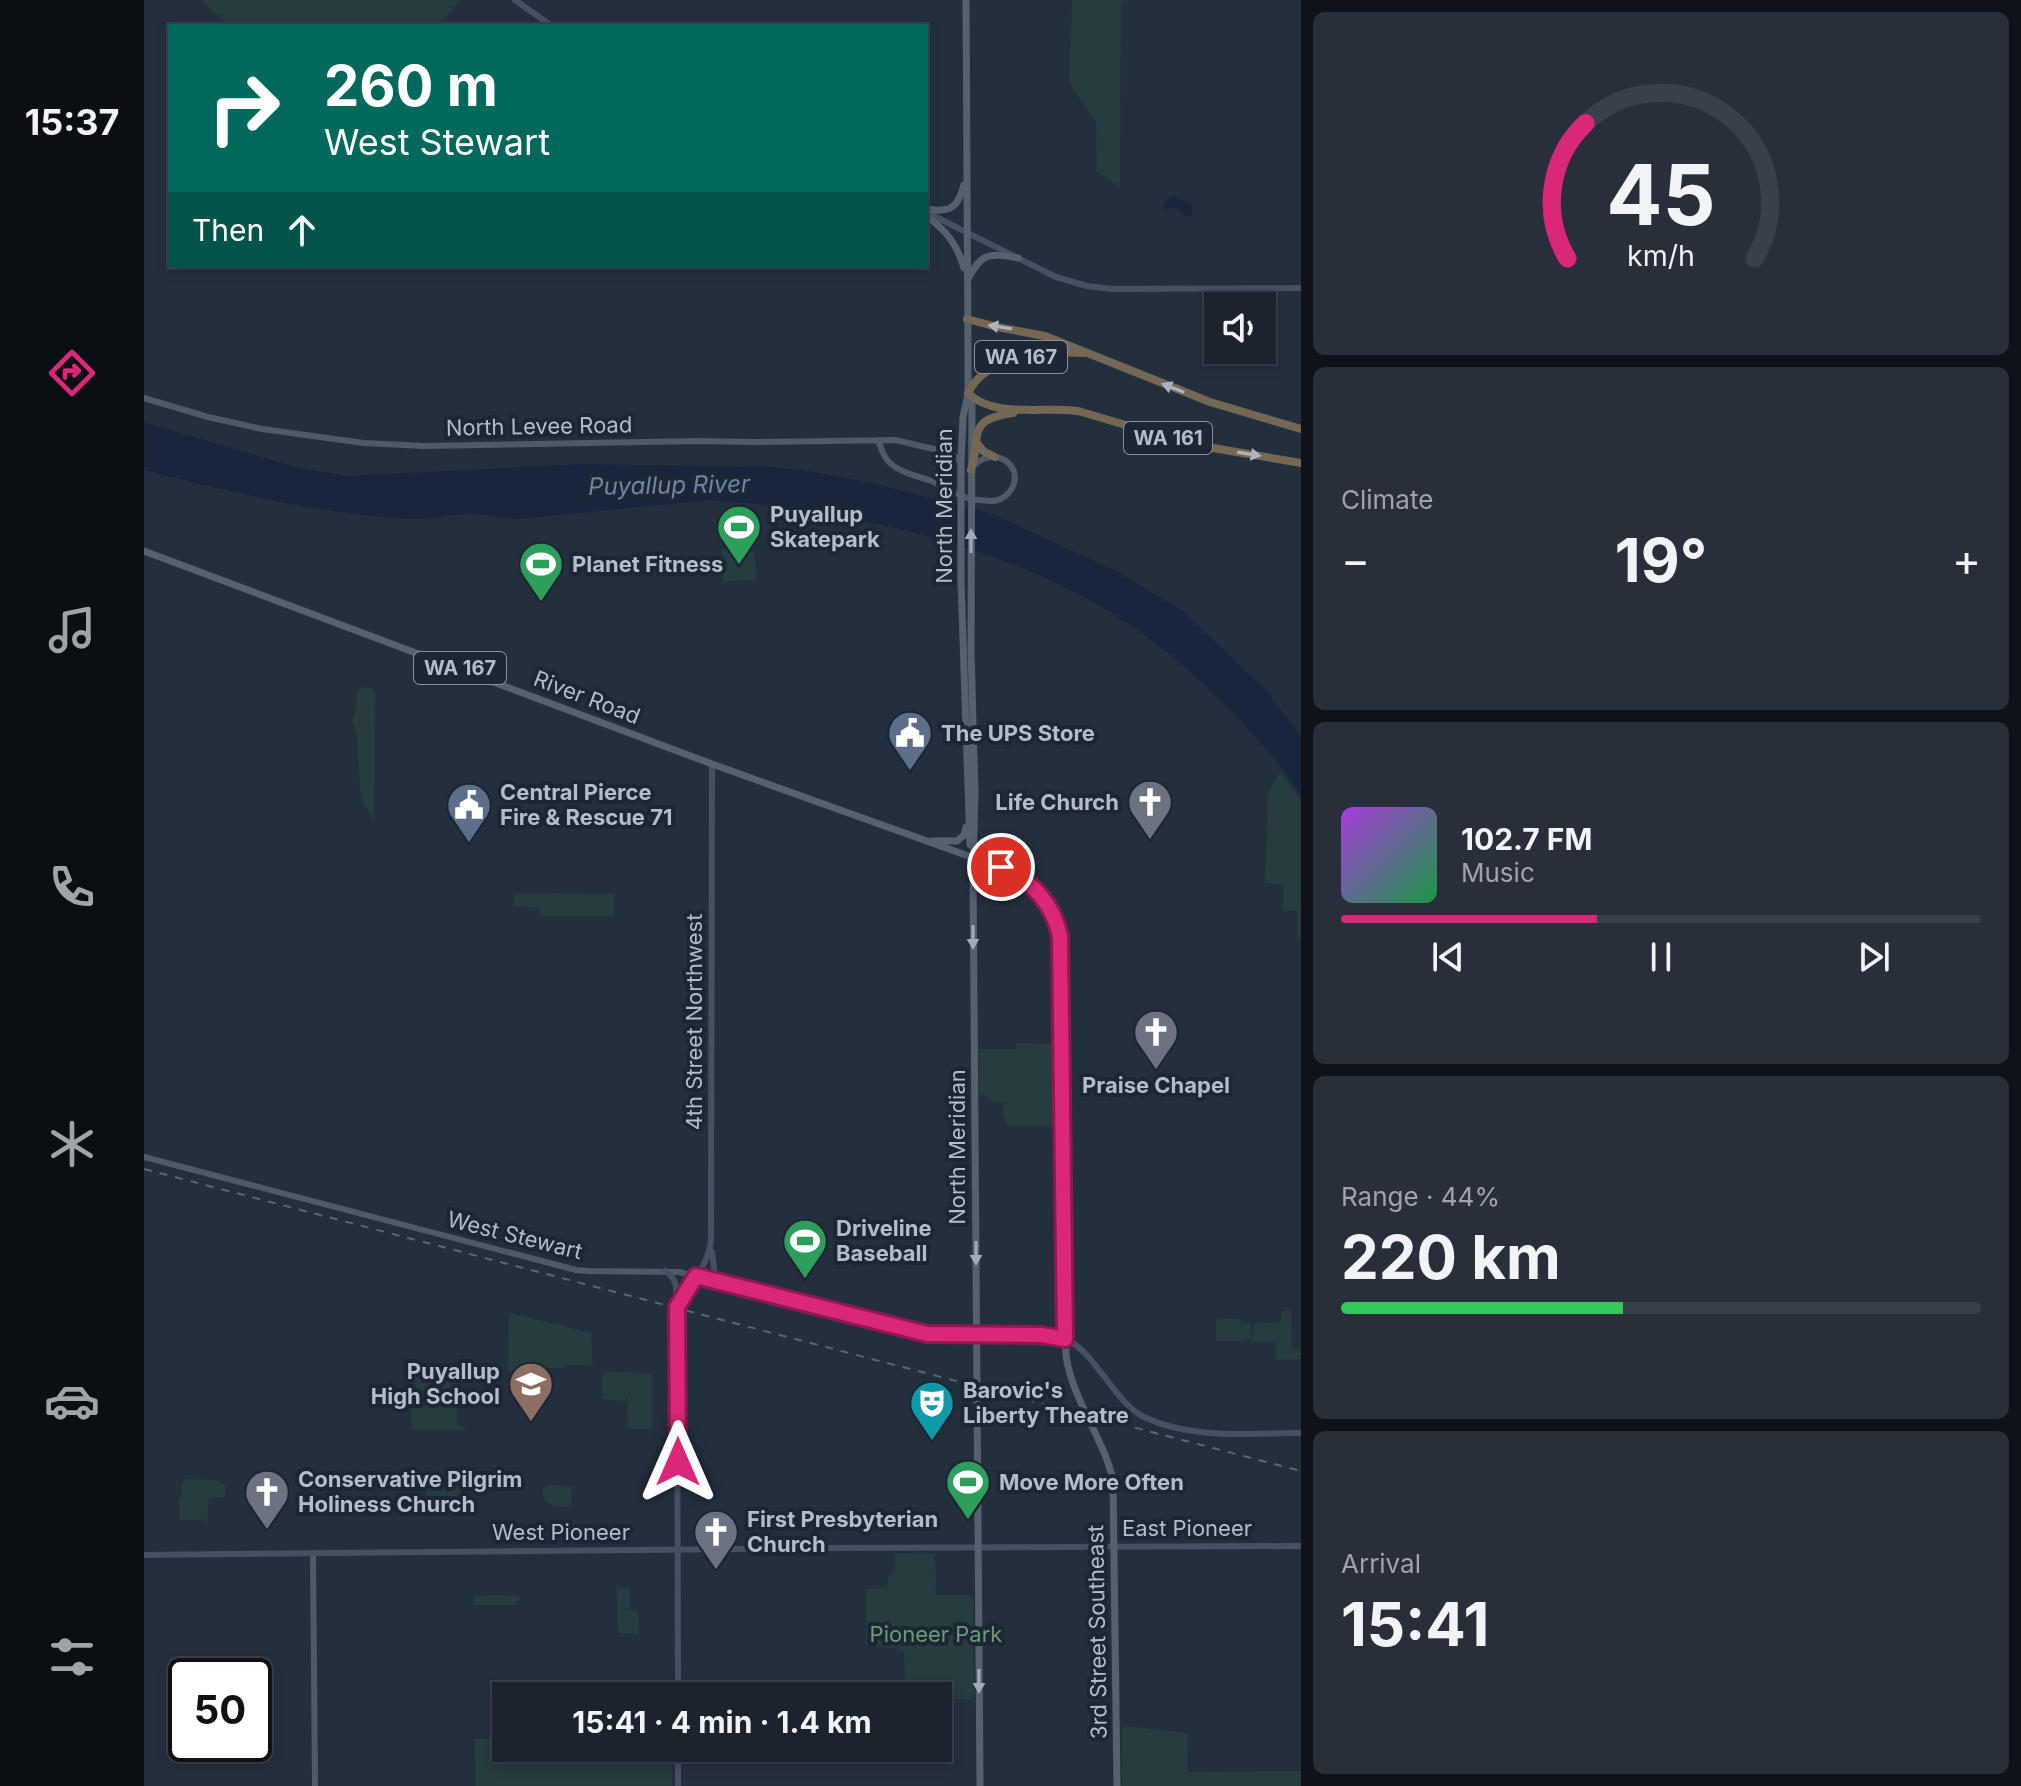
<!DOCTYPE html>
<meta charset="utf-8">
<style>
:root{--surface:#1b232e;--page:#282f3a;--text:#f1f3f6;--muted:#a0a4aa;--line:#39404a;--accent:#db2777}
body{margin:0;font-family:Inter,sans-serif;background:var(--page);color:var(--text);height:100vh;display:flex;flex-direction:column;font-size:30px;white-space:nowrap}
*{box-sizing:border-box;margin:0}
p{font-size:26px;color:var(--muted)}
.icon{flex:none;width:44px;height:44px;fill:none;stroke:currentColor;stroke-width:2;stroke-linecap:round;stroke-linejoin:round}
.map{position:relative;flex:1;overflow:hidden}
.sheet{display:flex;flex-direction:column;gap:12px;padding:12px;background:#0f1319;width:720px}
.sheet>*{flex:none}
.top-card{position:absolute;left:24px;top:24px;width:760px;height:244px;border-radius:0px;box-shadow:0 4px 12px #0003,0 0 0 2px var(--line);background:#00695c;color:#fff;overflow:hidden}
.tools{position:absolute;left:1060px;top:292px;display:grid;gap:16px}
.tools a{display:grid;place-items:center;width:72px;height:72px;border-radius:0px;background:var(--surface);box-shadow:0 4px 12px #0003,0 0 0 2px var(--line);font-size:40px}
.speed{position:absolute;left:24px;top:1658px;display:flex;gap:16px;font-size:40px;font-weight:700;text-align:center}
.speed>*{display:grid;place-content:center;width:104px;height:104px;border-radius:50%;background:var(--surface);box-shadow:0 4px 12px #0003,0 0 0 2px var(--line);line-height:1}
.speed .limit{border:4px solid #111;border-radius:12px;background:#fff;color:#111}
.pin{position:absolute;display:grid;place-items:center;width:68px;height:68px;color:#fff;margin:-34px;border:4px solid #fff;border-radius:50%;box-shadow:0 2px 8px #0007}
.me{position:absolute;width:88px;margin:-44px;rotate:0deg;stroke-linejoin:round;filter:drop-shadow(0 0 6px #0008)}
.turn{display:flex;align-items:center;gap:28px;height:168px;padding:0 24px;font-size:36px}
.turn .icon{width:104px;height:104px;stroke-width:2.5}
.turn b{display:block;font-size:56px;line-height:68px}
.then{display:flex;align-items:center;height:76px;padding:0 24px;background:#0003;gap:16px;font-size:30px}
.big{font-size:60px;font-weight:700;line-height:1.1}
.sheet .widget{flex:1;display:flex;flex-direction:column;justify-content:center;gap:12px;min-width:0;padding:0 28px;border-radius:12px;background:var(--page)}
.sheet .dial{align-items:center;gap:0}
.dial svg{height:208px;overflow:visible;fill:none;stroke:var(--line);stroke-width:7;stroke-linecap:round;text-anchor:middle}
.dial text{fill:var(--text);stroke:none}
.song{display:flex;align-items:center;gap:24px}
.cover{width:96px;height:96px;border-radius:12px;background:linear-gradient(135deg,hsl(280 70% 55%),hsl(140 70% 35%))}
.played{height:8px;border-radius:4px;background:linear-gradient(90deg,var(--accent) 40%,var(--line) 40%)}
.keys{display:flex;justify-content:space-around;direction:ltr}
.heat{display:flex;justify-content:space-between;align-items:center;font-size:44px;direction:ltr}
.charge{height:12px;border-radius:6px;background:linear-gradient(90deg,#34c759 44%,var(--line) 0)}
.trip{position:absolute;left:348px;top:1682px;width:460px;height:80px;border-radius:0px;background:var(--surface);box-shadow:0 4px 12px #0003,0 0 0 2px var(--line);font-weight:700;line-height:80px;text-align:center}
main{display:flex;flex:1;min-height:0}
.dock{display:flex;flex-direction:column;width:144px;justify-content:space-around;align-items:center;background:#0b0e12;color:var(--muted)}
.dock .icon{width:56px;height:56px}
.dock .on{color:var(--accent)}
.dock b{font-size:36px;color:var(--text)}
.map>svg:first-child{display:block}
.green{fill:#263c3f}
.water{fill:#17263c}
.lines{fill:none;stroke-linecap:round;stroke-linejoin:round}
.tertiary{stroke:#505966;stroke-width:6}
.secondary{stroke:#465061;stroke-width:6}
.primary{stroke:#56606e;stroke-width:7}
.motorway{stroke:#746855;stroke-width:8}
.rail{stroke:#5a6575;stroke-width:2;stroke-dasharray:8 8;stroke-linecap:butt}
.oneway{fill:#aeb4bd}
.oneway2{fill:#a1aab7}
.route-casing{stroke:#8e194d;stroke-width:20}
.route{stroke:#db2777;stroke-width:14}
.labels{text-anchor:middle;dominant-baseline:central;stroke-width:8;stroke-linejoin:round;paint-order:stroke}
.shield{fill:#1d2633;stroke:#878f9c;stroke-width:2}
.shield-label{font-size:20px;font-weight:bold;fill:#b4bcc9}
.street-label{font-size:22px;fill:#b4bcc9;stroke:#1d2633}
.poi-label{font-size:22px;font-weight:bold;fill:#b4bcc9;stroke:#1d2633;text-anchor:start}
.park-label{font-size:22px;fill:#6b9a76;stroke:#1d2633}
.water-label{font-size:24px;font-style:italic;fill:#6d86a8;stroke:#1d2633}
</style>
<main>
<nav class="dock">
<b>15:37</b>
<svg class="icon on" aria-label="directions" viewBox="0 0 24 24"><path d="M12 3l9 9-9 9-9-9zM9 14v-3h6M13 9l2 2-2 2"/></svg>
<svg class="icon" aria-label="music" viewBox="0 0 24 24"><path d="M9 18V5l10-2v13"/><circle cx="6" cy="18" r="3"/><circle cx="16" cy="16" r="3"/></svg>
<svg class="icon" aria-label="phone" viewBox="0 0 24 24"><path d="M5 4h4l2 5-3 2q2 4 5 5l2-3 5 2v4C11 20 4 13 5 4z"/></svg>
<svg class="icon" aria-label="climate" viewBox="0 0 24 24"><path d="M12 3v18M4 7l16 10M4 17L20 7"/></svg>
<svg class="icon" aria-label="car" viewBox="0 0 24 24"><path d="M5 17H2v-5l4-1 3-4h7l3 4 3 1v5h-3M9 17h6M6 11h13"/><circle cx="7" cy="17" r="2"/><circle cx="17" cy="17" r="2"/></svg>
<svg class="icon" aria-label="filters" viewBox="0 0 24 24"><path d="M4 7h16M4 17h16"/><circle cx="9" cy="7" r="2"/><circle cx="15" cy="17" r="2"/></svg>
</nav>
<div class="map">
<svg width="1157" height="1786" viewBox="0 0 1157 1786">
<rect width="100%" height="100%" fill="#242f3e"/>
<path class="green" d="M 57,0 L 316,0 L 295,26 L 85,26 Z
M 928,0 L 980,0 L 977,5 L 976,188 L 953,171 L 952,122 L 925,83 Z
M 578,549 L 610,552 L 613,580 L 582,581 L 579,583 Z
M 219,687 L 229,689 L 231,693 L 230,823 L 218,799 L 216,791 L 213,736 L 209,723 L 214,691 Z
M 1136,772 L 1157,800 L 1157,938 L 1153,938 L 1153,911 L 1139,910 L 1139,885 L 1121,883 L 1124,793 Z
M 370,893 L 470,894 L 470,916 L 398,916 L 394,908 L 370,906 Z
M 872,1043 L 912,1044 L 911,1126 L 862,1126 L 858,1102 L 847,1102 L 843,1096 L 835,1095 L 835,1049 L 872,1049 Z
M 1138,1311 L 1147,1311 L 1148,1350 L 1157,1350 L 1157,1359 L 1132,1360 L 1132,1342 L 1106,1342 L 1109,1339 L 1110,1323 L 1137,1322 Z
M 365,1313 L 447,1333 L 449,1376 L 447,1365 L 423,1365 L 421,1368 L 375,1368 L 377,1373 L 367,1373 L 364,1370 Z
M 1072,1318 L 1098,1319 L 1097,1324 L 1107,1323 L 1107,1338 L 1097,1341 L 1072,1341 Z
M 461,1372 L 525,1372 L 472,1373 L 508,1374 L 508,1429 L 484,1429 L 483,1395 L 482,1395 L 482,1401 L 462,1400 L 458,1398 L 458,1376 L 462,1374 Z
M 270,1373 L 316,1373 L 313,1374 L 318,1375 L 318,1379 L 313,1380 L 313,1424 L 317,1427 L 321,1427 L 321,1430 L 269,1430 C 265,1413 266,1393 267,1375 Z
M 40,1479 L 72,1480 L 82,1485 L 81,1497 L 65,1498 L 63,1524 L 61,1520 L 35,1520 L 35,1499 L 38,1492 L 37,1487 Z
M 282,1479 L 318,1480 L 318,1514 L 283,1514 Z
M 403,1485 L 426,1486 L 428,1489 L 427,1505 C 413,1510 398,1505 398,1489 Z
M 751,1553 L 791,1554 L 792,1595 L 824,1595 L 829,1598 L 830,1696 L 827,1700 L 794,1698 L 794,1696 L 762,1695 L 760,1652 L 756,1649 L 722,1645 L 722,1589 L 743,1588 L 744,1577 L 751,1572 Z
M 473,1588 L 486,1588 L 486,1610 L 494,1611 L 495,1634 L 474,1633 Z
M 350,1595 L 373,1596 L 376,1600 L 373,1601 L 372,1605 L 330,1605 L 330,1596 Z
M 980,1726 L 1044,1733 L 1043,1772 L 1157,1771 L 1157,1786 L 978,1786 L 978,1728 Z
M 331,1739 L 362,1739 L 362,1748 L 528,1748 L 528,1786 L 331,1786 Z"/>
<path class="water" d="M 1028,196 L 1047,203 L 1049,213 L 1044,218 C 1037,211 1034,205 1022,209 L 1019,207 L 1021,201 Z
M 0,422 L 155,468 L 204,476 L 438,464 L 627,467 L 658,470 L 724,482 L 849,514 L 974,572 L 1039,611 L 1120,688 L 1157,737 L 1157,796 C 1138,765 1113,738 1088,712 C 1051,674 1012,640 966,612 C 853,543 697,509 566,500 L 375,519 C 358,518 342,514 326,514 C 306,514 285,520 265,519 C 175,514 87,492 0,470 Z"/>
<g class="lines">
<path class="tertiary" d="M 0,398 L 64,417 L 118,429 L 220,443 L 279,446 L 554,441 L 610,442 L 751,440 L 807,453 L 816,461
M 734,440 C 737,448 739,456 745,462 C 757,474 775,476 790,482 C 801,487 812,494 823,498 C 831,500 840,501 848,501 C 868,500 880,474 862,461 C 851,453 837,457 829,467
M 0,1157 L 432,1270 L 444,1271 L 535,1272 L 773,1332 L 789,1335 L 832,1335
M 169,1553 L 171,1786"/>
<path class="secondary" d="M 371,0 L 408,26
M 782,212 L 912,277 L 943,286 L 968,289 L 1157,288
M 568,1252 L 571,1276 L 576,1282
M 521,1271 C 535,1278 532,1294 533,1307 L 534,1696
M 533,1307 C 545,1284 565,1266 567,1240 L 568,764
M 832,1335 C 859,1335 906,1329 929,1343 C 942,1352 952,1366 962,1379 C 973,1393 984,1409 1000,1417 C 1048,1440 1106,1433 1157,1433
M 0,1555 L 684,1548 L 1157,1546
M 534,1748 L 534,1786"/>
<path class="primary" d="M 822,0 L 824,355 L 824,393 L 828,406 L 827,650 L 831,792 L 829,870 L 836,1786
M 782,209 C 806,213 814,208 820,185
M 782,216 C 802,230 813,244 820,268
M 824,279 C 838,252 845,253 874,258
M 824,394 L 819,417 L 817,462 L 817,581 L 826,845
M 0,551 L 568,764 L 861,869 C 895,885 915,914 917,951 L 922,1356 C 929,1401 959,1437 969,1480 L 973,1786
M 788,841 L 813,841 L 820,835 L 822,827"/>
<path class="motorway" d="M 823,319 L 853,327 L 901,336 L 1066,402 L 1157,429
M 941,353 C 903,351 844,353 824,393 C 850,419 900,406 934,411 L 1033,440 L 1069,448 L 1157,463
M 833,443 L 839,451 L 851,457
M 827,470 C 838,435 821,420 869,413"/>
<path class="rail" d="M 0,1169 L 1157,1471"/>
</g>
<defs><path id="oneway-solid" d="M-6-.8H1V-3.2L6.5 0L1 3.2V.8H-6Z" transform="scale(2)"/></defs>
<g class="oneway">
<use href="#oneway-solid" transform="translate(856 327) rotate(-171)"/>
<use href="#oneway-solid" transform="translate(1029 388) rotate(-159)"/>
<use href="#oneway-solid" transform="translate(1105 454) rotate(9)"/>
</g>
<g class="oneway2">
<use href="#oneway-solid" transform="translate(827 541) rotate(-90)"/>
<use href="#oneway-solid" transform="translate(829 937) rotate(90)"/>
<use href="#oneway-solid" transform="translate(832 1253) rotate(90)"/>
<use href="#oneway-solid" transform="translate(835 1681) rotate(90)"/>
</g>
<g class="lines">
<g class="route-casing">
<path id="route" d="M 534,1462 L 533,1307 L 552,1276 L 783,1334 L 897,1335 L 921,1339 L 916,936 C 909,904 888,880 857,867"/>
</g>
<use href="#route" class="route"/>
</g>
<defs>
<g id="stadium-pin" transform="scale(2.3)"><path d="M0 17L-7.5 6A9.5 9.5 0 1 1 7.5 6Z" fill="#2e9e5b" stroke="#1d2633"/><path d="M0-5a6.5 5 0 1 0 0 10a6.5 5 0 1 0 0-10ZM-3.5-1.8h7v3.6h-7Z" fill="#fff"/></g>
<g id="civic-pin" transform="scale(2.3)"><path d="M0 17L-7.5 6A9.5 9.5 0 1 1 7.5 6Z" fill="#5c6f8a" stroke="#1d2633"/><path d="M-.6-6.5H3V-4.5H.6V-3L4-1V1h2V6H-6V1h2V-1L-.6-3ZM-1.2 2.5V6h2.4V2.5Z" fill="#fff"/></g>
<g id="church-pin" transform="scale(2.3)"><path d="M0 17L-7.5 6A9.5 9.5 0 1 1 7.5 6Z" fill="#6b7280" stroke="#1d2633"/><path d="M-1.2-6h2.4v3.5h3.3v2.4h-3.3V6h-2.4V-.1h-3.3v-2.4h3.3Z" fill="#fff"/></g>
<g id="school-pin" transform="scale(2.3)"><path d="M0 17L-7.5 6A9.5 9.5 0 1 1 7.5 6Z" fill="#8d6e63" stroke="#1d2633"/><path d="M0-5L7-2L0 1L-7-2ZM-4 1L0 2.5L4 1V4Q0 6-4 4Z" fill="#fff"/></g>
<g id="theatre-pin" transform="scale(2.3)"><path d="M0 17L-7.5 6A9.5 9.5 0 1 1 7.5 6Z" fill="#0f9aa8" stroke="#1d2633"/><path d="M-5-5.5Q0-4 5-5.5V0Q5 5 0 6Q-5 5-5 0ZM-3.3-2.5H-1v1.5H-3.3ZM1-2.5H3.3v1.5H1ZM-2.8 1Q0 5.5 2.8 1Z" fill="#fff"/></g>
</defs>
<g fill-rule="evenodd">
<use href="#stadium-pin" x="595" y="527"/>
<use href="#stadium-pin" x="397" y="564"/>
<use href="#civic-pin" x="766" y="733"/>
<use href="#church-pin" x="1006" y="802"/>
<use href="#civic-pin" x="325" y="805"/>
<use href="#church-pin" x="1012" y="1032"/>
<use href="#stadium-pin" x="661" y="1241"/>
<use href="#school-pin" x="387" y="1384"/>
<use href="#theatre-pin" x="788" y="1403"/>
<use href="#stadium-pin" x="824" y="1482"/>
<use href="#church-pin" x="123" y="1492"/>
<use href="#church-pin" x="572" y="1532"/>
</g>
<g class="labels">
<g class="shield">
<rect x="831" y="341" width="92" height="32" rx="6"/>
<rect x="980" y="422" width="88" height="32" rx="6"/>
<rect x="270" y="652" width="92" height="32" rx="6"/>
</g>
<g class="shield-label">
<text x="877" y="357">WA 167</text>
<text x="1024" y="438">WA 161</text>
<text x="316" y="668">WA 167</text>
</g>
<g class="street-label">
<text transform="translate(395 426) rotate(-1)">North Levee Road</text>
<text transform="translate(800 506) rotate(-90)">North Meridian</text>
<text transform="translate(443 697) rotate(21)">River Road</text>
<text transform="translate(550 1022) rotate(-90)">4th Street Northwest</text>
<text transform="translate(813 1147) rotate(-90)">North Meridian</text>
<text transform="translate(371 1235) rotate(14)">West Stewart</text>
<text x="1043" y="1528">East Pioneer</text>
<text x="417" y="1532">West Pioneer</text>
<text transform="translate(953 1632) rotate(-91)">3rd Street Southeast</text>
</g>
<g class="poi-label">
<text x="626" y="514">Puyallup<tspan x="626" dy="25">Skatepark</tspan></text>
<text x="428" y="564">Planet Fitness</text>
<text x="797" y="733">The UPS Store</text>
<text x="356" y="792">Central Pierce<tspan x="356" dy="25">Fire &amp; Rescue 71</tspan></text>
<text x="975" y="802" text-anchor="end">Life Church</text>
<text x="1012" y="1085" text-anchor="middle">Praise Chapel</text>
<text x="692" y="1228">Driveline<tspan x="692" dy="25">Baseball</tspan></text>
<text x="356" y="1371" text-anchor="end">Puyallup<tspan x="356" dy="25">High School</tspan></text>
<text x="819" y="1390">Barovic's<tspan x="819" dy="25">Liberty Theatre</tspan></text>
<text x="154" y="1479">Conservative Pilgrim<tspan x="154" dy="25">Holiness Church</tspan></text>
<text x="855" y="1482">Move More Often</text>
<text x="603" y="1519">First Presbyterian<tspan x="603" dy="25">Church</tspan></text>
</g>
<g class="park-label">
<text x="792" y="1634">Pioneer Park</text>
</g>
<g class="water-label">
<text transform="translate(525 485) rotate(-1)">Puyallup River</text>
</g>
</g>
</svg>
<div class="tools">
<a><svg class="icon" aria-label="sound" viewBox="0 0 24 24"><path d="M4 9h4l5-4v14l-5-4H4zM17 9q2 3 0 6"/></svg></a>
</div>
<div class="speed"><div class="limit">50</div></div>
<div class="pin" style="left:857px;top:867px;background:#d93025"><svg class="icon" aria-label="arrive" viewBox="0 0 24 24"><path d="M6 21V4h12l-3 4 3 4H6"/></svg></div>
<svg class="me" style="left:534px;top:1462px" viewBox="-20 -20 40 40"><path d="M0-17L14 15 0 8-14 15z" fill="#db2777" stroke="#fff" stroke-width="4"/></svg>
<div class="trip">15:41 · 4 min · 1.4 km</div>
<div class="top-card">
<div class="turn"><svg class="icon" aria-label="right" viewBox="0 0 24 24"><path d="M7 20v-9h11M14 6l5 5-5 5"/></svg><div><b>260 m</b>West Stewart</div></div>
<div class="then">Then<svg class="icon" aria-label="ahead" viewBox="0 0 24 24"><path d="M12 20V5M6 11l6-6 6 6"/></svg></div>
</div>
</div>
<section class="sheet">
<div class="widget dial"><svg viewBox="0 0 100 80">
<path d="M14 69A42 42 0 1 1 86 69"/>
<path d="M14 69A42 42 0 0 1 21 17" stroke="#db2777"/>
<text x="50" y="56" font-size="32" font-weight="700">45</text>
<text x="50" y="72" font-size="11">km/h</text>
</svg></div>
<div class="widget"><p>Climate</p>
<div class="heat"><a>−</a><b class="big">19°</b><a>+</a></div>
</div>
<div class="widget">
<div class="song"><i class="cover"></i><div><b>102.7 FM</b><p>Music</p></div></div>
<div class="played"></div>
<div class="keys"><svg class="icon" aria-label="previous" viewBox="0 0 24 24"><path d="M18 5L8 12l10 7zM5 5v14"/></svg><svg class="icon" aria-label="pause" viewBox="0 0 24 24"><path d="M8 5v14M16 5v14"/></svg><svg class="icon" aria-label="next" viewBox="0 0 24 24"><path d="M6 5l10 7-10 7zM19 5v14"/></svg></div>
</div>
<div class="widget"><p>Range · 44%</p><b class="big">220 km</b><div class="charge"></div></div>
<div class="widget"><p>Arrival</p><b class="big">15:41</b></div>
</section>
</main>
